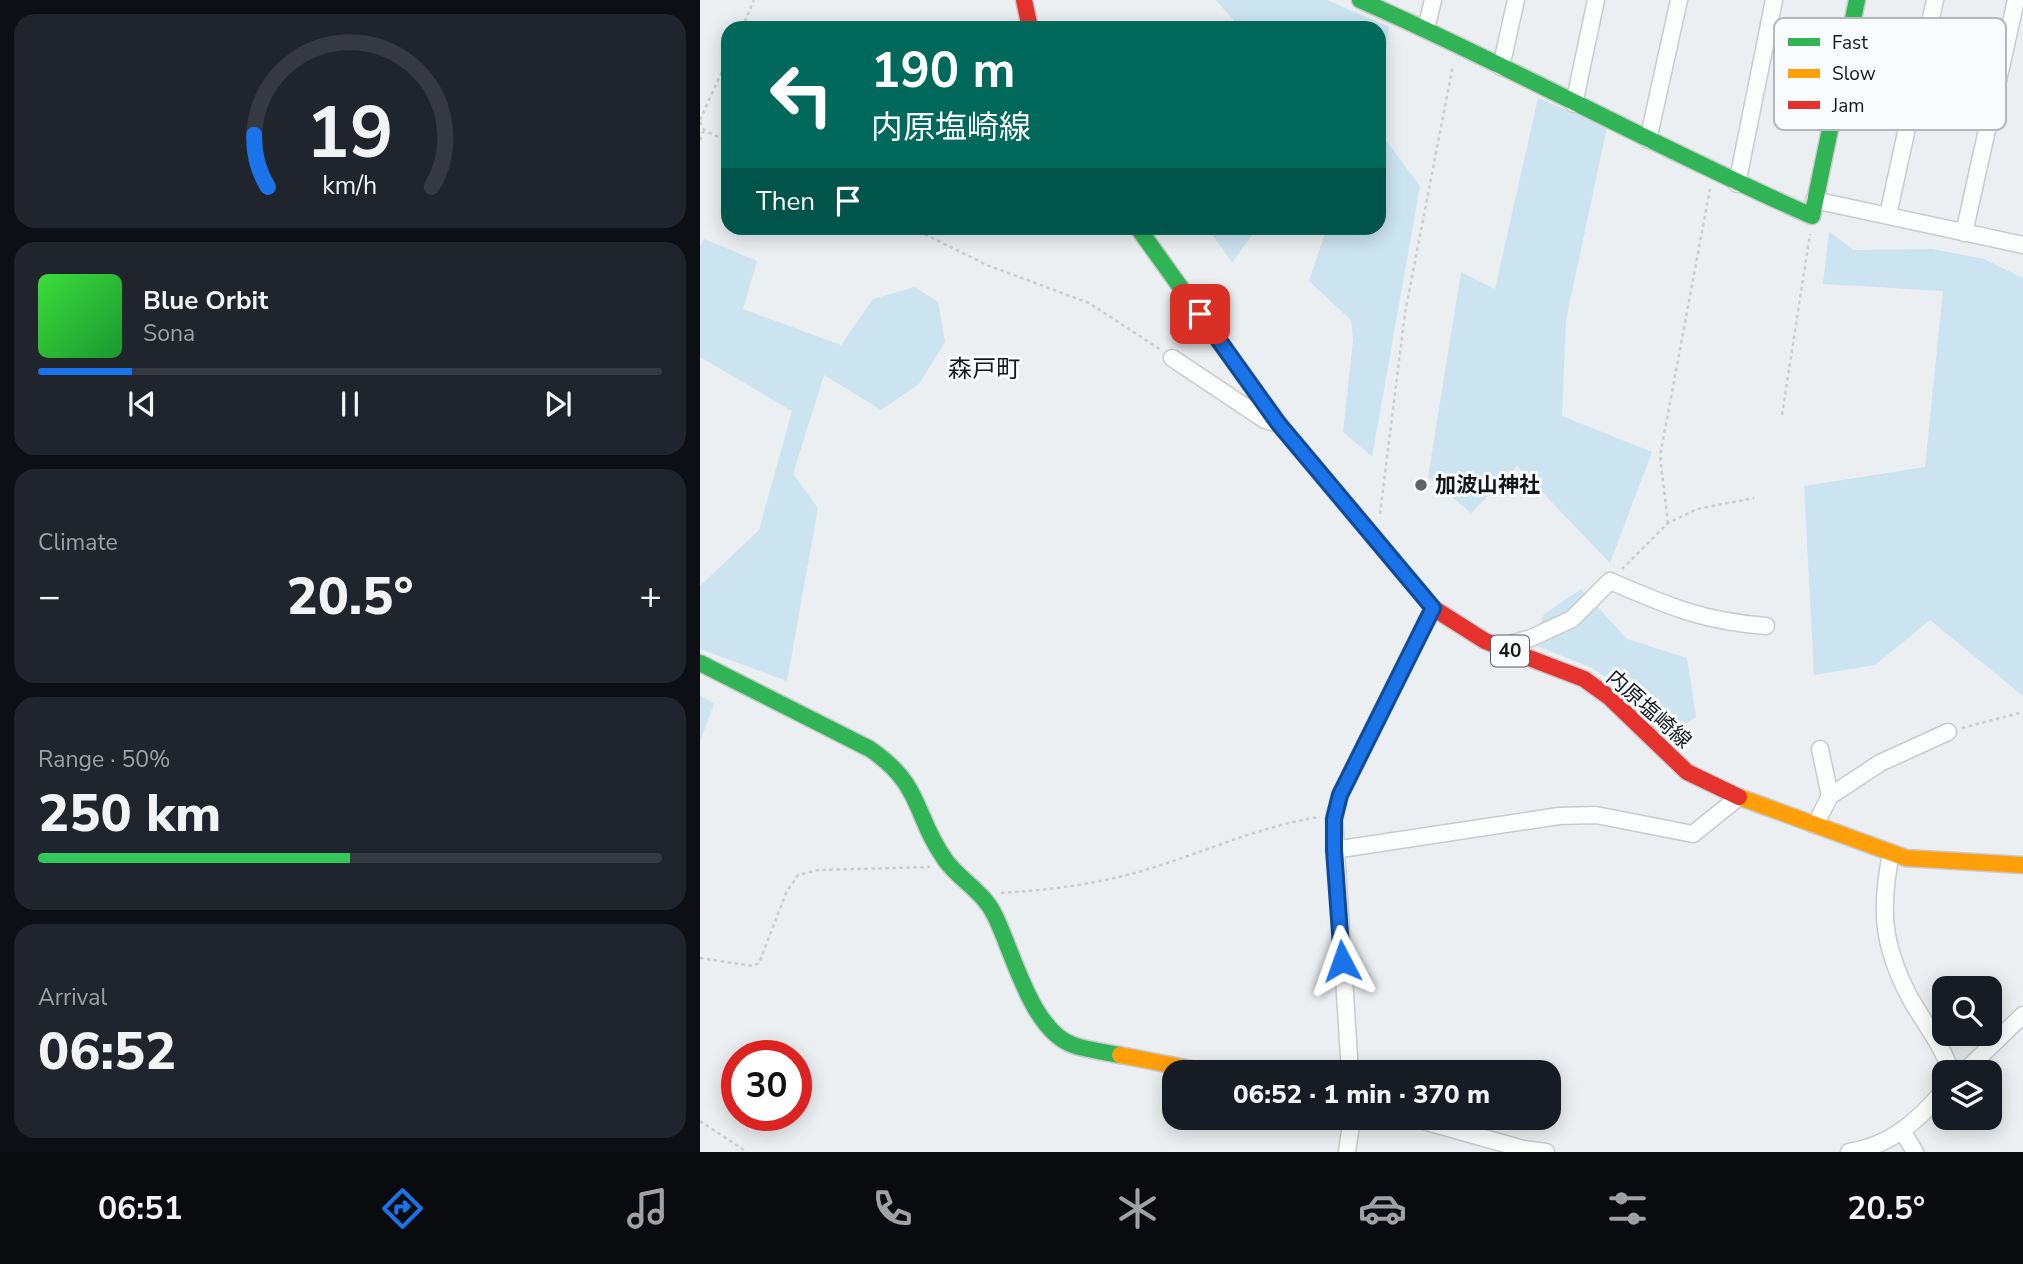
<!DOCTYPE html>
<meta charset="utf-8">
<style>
:root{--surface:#171b24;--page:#20242c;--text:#f1f3f6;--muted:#9ea1a6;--line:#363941;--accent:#1a73e8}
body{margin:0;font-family:"Nunito Sans","Noto Sans JP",sans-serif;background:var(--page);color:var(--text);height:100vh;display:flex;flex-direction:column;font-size:26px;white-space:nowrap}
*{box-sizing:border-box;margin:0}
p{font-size:23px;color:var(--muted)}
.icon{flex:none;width:38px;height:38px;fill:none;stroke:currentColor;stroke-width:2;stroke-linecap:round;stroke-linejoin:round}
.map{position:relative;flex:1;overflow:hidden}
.drawer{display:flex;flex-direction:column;gap:14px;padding:14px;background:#0d0f14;width:700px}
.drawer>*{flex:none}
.hud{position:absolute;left:21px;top:21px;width:665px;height:214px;border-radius:21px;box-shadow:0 4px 18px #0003;background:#00695c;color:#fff;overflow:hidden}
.buttons{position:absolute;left:1232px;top:976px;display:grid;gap:14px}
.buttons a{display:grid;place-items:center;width:70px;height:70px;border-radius:14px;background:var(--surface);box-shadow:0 4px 18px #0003;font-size:35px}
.speed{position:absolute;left:21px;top:1040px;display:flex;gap:14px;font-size:35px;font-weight:700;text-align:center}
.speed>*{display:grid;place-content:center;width:91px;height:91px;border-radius:50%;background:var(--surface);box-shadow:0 4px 18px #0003;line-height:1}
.speed .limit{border:10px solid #d22;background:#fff;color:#111}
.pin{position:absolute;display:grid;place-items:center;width:60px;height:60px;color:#fff;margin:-30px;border-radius:14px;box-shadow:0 4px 10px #0006}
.me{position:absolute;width:77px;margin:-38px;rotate:356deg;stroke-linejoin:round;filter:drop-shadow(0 0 5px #0008)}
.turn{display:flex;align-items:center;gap:24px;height:147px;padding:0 35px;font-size:32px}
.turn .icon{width:91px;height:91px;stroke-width:2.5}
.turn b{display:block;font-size:49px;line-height:60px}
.then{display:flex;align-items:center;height:66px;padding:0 35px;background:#0003;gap:14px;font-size:26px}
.big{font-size:52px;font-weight:800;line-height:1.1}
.drawer .widget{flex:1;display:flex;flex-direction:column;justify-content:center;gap:10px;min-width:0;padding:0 24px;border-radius:21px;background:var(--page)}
.drawer .dial{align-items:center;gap:0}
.dial svg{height:182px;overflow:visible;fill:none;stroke:var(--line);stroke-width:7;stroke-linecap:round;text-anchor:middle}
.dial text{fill:var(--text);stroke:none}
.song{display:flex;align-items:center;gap:21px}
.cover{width:84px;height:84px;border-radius:10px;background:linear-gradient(135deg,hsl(120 70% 55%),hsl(130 70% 35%))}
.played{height:7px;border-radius:4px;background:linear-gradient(90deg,var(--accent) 15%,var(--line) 15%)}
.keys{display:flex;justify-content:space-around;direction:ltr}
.heat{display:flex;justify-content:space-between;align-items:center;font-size:38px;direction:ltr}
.charge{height:10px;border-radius:5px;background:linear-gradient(90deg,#34c759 50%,var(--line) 0)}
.trip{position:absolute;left:462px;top:1060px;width:399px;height:70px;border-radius:21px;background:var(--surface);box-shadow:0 4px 18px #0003;font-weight:800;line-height:70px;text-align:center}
.tabs{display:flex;height:112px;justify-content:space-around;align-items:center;background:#090b0e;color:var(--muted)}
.tabs .icon{width:49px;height:49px}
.tabs .current{color:var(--accent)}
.tabs b{font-size:32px;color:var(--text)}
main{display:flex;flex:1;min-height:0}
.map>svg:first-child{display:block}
.green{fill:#cce3f0}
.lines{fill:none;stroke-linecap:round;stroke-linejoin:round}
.street-casing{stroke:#c8cacc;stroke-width:19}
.fast-casing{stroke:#c8cacc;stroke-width:19}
.slow-casing{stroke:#c8cacc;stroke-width:19}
.jam-casing{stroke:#c8cacc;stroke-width:19}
.path{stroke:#cccccd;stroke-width:2.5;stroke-dasharray:3.5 3.5;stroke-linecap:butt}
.street{stroke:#fcfdfd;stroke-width:16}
.fast{stroke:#30b455;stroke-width:16}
.slow{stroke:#ff9f0a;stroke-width:16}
.jam{stroke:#e5322d;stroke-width:16}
.route-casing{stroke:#114b97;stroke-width:18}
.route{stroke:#1a73e8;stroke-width:12}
.poi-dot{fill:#616364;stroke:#f8fcff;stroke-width:2.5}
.labels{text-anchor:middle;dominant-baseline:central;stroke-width:6;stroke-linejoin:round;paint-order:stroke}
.shield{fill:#f8fcff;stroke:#5a5c5d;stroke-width:2}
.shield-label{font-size:19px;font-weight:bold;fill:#161818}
.poi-label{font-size:21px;font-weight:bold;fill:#161818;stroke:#f8fcff;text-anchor:start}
.street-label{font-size:21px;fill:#161818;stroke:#f8fcff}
.quarter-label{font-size:24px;fill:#161818;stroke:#f8fcff}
.key{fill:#f8fcff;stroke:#b4b8ba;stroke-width:2}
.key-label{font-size:19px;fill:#161818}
</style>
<main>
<section class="drawer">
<div class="widget dial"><svg viewBox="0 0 100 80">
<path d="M14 69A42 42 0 1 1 86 69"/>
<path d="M14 69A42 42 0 0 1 8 46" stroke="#1a73e8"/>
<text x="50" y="56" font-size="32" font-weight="700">19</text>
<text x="50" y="72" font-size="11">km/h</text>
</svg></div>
<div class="widget">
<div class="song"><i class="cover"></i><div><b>Blue Orbit</b><p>Sona</p></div></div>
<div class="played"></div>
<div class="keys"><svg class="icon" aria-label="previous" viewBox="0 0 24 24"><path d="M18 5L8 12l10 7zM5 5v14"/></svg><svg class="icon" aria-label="pause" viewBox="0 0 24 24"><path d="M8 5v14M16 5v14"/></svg><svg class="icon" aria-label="next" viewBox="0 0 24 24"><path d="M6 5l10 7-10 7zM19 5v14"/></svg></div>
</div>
<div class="widget"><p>Climate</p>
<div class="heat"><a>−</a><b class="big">20.5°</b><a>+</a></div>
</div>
<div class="widget"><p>Range · 50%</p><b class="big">250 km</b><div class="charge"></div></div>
<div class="widget"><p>Arrival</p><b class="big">06:52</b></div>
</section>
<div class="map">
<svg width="1323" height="1152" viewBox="0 0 1323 1152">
<rect width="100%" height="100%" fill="#eceff1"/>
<path class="green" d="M 516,0 L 627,0 L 689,27 L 679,101 L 679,28 L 540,28 Z
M 838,98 L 907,127 L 866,320 L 862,416 L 952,452 L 910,563 L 817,466 L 771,513 L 728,477 L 761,272 L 795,289 Z
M 679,131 L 720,186 L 672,457 L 643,432 L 653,340 L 651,320 L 609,281 L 626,230 L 622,228 L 679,228 Z
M 508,228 L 557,228 L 532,263 Z
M 1129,231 L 1153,250 L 1232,249 L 1284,259 L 1323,278 L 1323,696 L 1230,620 L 1175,665 L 1114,675 L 1104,486 L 1225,467 L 1243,291 L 1123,284 Z
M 4,239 L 57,261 L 43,309 L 141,345 L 173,299 L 215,287 L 238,302 L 245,342 L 219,384 L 181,410 L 124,375 L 93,474 L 118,508 L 87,681 L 0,649 L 0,586 L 59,530 L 92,411 L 0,357 L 0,246 Z
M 881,589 L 927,639 L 987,658 L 996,717 L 963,739 L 925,689 L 890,667 L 832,644 L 844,614 Z
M 0,695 L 14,704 L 0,741 Z"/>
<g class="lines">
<g class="street-casing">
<path id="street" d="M 726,29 L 733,0
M 801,67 L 816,0
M 874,104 L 896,0
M 948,140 L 979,0
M 1037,184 L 1074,0
M 1114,200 L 1323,245
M 1188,215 L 1235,0
M 1264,233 L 1316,0
M 472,358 L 565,420 L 575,423
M 800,647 L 831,638 L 872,619 L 910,581 C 968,606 1002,621 1066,626
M 1120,749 L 1130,796
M 1115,825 L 1130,796 L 1180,763 L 1248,732
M 634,850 L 859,816 L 896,815 L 993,834 L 1039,797
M 1191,853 C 1180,909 1182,944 1209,996 C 1223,1022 1243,1045 1251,1073 L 1267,1069 L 1323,1015
M 650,1073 L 634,819 L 640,795 L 733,608
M 713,1118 L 823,1149 L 846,1152
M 1203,1132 L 1215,1152
M 647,1152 L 652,1118
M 1149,1152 C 1190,1146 1218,1121 1244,1090"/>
</g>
<g class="fast-casing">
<path id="fast" d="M 660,0 C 813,67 959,149 1112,216 L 1157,0
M 438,228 L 578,423 L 718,590
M 0,663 L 170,749 C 224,786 213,815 246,861 C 261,881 284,892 295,916 C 313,952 331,1030 373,1045 C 387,1050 405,1052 420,1055"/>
</g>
<g class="slow-casing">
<path id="slow" d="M 1039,797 L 1206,858 L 1323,865
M 420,1055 L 512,1073"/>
</g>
<g class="jam-casing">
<path id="jam" d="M 324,0 L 330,28
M 718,590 L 733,608 L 785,641 L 884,679 L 909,697 L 987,772 L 1039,797"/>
</g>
<path class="path" d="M 42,28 L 54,0
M 0,120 L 28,58
M 0,122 L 4,130 L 28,142
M 0,140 L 4,130
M 212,228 L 287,265 L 389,303 L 461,350
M 1082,415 L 1110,234
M 680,514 L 705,313 L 753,65
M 968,523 L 960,456 L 1010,189
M 922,569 L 968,523 L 997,509 L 1054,498
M 1262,728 L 1323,712
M 301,893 C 353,890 405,883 455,867 C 510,850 563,825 620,817
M 0,958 L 53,966 L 59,963 L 86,893 L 98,875 L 118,870 L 230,867
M 0,1121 L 47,1152"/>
<use href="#street" class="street"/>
<use href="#fast" class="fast"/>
<use href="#slow" class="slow"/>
<use href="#jam" class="jam"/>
</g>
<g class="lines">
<g class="route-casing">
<path id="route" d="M 500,314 L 578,423 L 733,608 L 640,795 L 634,819 L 634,850 L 642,961"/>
</g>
<use href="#route" class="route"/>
</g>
<circle class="poi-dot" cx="721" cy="485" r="7"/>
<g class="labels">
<rect class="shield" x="791" y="635.5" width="38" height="31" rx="5"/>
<g class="shield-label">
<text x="810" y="651">40</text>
</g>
<g class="poi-label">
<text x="735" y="485">加波山神社</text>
</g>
<g class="street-label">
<text transform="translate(949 709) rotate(42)">内原塩崎線</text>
</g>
<g class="quarter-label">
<text x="284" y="369">森戸町</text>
</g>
</g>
<rect x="1074" y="18" width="232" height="112" rx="10" class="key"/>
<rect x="1088" y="38" width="32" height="8" fill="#30b455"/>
<rect x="1088" y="69" width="32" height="9" fill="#ff9f0a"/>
<rect x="1088" y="101" width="32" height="8" fill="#e5322d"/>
<g class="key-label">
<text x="1132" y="49">Fast</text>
<text x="1132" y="80">Slow</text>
<text x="1132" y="112">Jam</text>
</g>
</svg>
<div class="buttons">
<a><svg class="icon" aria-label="search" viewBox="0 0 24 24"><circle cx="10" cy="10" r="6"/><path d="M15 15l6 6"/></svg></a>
<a><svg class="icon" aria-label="layers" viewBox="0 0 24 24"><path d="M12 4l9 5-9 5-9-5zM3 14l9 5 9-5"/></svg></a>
</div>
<div class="speed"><div class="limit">30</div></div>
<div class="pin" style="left:500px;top:314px;background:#d93025"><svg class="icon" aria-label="arrive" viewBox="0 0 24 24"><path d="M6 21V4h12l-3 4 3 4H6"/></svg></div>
<svg class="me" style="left:642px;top:961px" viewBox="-20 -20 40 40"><path d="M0-17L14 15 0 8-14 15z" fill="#1a73e8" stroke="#fff" stroke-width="4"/></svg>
<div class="trip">06:52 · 1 min · 370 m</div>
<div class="hud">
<div class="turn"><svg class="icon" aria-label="left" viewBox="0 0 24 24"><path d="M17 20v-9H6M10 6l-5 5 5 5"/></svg><div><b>190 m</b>内原塩崎線</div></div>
<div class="then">Then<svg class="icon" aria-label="arrive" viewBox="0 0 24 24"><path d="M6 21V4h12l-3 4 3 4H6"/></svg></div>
</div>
</div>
</main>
<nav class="tabs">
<b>06:51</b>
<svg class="icon current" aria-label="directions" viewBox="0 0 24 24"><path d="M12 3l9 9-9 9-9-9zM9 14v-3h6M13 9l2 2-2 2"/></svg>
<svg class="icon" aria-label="music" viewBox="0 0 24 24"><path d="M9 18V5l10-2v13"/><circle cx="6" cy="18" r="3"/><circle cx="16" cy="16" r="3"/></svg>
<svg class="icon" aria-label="phone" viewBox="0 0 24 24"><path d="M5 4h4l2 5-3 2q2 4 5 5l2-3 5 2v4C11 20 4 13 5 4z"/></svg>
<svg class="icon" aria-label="climate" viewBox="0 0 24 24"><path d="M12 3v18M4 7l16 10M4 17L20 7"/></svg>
<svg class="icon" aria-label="car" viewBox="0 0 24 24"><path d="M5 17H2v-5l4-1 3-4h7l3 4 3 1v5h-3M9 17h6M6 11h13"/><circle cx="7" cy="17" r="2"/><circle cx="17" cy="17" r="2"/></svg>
<svg class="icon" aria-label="filters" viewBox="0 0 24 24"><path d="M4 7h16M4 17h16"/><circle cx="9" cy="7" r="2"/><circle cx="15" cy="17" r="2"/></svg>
<b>20.5°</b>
</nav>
